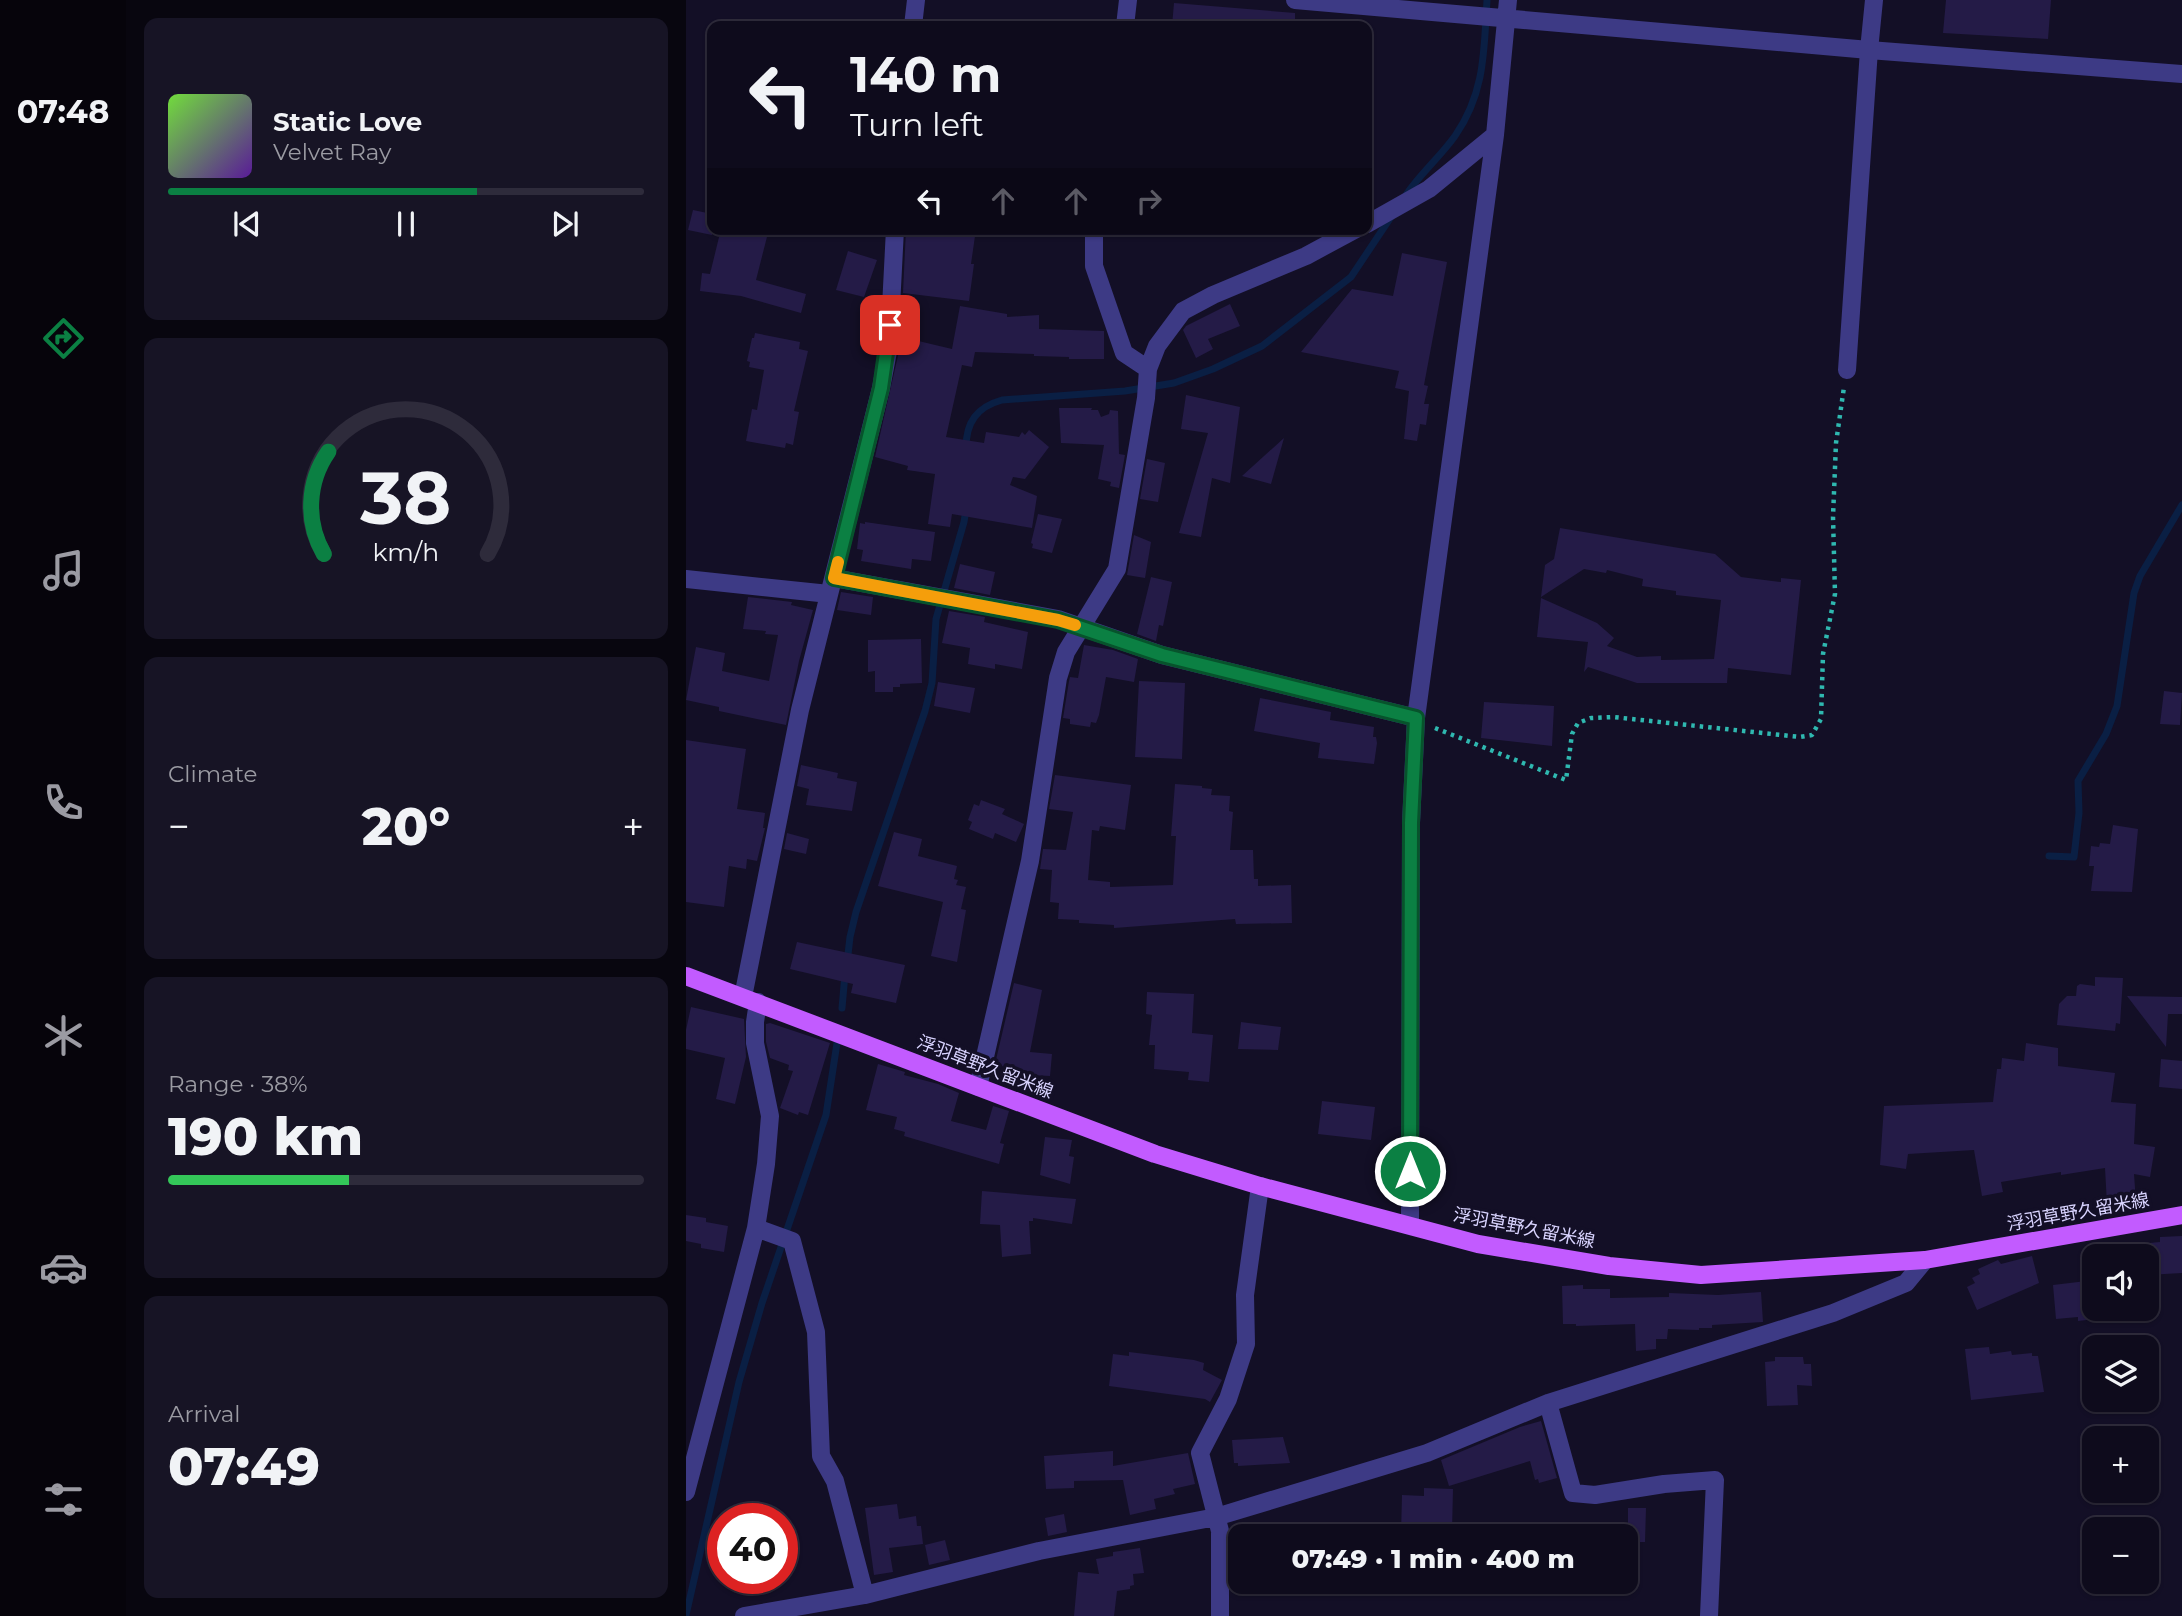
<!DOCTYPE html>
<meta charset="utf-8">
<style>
:root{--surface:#0e0b1c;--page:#171425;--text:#f1f3f6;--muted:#9b9ba3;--line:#2e2b3b;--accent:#0b8043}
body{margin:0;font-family:Montserrat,"Noto Sans JP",sans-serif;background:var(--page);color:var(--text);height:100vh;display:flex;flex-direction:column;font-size:26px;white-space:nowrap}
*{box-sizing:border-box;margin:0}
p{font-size:23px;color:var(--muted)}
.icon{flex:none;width:38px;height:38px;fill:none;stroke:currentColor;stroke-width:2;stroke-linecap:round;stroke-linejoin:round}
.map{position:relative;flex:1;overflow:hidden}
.drawer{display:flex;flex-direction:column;gap:18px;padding:18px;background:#08060f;width:560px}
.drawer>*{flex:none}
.banner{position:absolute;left:21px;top:21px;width:665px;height:214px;border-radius:14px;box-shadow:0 2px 5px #0004,0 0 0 2px var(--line);background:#0e0b1c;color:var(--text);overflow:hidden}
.fabs{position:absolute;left:1396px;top:1244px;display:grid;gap:14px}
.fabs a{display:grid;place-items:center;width:77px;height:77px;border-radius:14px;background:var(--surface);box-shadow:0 2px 5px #0004,0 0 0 2px var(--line);font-size:35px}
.speed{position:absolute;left:21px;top:1503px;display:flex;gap:14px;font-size:35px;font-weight:700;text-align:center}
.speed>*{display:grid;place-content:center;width:91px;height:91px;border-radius:50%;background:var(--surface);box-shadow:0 2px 5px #0004,0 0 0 2px var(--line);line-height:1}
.speed .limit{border:10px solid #d22;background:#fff;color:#111}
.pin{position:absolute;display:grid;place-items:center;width:60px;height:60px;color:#fff;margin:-30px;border-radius:14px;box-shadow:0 4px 10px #0006}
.me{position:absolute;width:77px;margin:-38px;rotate:0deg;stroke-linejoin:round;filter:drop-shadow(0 0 5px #0008)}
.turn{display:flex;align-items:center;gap:24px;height:147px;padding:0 28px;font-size:32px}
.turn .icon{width:91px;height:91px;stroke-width:2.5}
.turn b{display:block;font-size:49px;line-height:60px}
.lanes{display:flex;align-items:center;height:66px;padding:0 28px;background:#0003;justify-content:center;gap:35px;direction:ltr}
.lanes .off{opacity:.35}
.big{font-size:52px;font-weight:800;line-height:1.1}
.drawer .tile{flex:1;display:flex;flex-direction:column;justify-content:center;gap:10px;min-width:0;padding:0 24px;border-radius:14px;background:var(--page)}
.drawer .dial{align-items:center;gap:0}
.dial svg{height:182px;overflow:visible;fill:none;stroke:var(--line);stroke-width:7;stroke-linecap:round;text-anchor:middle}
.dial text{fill:var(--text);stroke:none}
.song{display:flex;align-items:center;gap:21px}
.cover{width:84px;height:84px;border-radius:10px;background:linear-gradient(135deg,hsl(100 70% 55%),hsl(270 70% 35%))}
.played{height:7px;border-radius:4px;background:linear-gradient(90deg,var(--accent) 65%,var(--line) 65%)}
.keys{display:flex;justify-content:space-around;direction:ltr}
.heat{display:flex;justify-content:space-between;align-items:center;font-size:38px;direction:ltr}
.charge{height:10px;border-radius:5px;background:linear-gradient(90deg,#34c759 38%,var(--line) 0)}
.trip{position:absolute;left:542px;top:1524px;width:410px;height:70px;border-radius:14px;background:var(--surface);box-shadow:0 2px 5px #0004,0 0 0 2px var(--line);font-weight:800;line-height:70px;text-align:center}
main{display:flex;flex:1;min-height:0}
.tab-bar{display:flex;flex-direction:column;width:126px;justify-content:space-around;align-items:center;background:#06040b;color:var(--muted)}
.tab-bar .icon{width:49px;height:49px}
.tab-bar .on{color:var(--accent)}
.tab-bar b{font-size:32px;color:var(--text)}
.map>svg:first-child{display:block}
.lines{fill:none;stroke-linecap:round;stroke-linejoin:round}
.stream{stroke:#0a1f44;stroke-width:7}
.building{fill:#241b47}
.path{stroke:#2fb8b0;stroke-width:4.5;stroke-dasharray:3.5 5;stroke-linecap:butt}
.minor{stroke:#3d3a85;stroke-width:18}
.major{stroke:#c25bff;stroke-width:18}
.route-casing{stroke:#07532c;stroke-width:18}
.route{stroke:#0b8043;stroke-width:12}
.slow{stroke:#f59e0b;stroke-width:12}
.labels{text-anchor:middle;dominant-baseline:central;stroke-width:7;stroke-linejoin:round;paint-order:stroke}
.street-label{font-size:18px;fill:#d9d4ff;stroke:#130f26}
</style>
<main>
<nav class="tab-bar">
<b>07:48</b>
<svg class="icon on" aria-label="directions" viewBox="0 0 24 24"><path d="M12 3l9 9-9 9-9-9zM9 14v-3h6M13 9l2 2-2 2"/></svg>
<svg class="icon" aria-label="music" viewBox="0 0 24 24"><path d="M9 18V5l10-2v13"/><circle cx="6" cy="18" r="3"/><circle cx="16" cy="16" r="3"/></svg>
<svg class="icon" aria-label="phone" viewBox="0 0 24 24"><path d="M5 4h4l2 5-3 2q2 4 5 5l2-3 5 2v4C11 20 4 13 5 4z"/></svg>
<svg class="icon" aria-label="climate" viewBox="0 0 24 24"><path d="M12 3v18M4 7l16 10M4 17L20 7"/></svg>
<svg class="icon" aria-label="car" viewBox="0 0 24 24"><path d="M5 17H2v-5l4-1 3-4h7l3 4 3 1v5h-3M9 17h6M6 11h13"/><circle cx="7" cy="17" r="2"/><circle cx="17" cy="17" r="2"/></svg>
<svg class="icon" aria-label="filters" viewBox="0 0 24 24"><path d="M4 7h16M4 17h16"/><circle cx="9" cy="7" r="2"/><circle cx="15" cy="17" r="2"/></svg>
</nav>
<section class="drawer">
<div class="tile">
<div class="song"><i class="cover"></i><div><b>Static Love</b><p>Velvet Ray</p></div></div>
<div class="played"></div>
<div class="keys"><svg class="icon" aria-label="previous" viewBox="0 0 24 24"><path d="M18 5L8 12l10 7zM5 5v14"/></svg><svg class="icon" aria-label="pause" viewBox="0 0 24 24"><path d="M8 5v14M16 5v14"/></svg><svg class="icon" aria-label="next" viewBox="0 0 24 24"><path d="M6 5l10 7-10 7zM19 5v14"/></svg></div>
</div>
<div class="tile dial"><svg viewBox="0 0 100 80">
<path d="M14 69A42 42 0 1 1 86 69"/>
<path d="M14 69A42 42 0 0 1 16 24" stroke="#0b8043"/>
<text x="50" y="56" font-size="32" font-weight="700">38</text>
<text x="50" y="72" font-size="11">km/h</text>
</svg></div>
<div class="tile"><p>Climate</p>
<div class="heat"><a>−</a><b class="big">20°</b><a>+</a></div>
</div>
<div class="tile"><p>Range · 38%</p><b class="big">190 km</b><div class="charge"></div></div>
<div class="tile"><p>Arrival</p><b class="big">07:49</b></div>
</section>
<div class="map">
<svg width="1496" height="1616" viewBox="0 0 1496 1616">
<rect width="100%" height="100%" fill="#130f26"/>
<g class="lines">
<path class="stream" d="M 720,195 C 734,174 754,157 769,136 C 799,93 798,51 801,0
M 280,448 C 280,422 291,407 316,400 L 439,391 L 488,383 L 527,369 L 576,346 L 665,277 L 705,217
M 1363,856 L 1388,857 L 1393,813 L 1392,781 L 1420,734 L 1431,706 L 1448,593 L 1454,576 L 1496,505
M 161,963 L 164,937 L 170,912 L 239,711 L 246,683 L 250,619 L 278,522 L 280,509
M 156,1008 L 159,974
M 0,1615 L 53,1382 L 76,1303 L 140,1115 L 151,1043"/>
</g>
<path class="building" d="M 1260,0 L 1365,0 L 1362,39 L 1257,33 Z
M 488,3 L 609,13 L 609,26 L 486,26 Z
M 7,210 L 26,214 L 26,235 L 2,230 Z
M 35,229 L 83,229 L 70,280 L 120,294 L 115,313 L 55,296 L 14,291 L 16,273 L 24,274 Z
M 220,229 L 290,229 L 285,264 L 288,264 L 283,301 L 217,293 Z
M 162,251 L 191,260 L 178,297 L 150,290 Z
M 716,253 L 761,262 L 738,385 L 742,386 L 738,404 L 743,404 L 740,425 L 734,424 L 731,441 L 718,439 L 723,391 L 709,388 L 713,371 L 615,352 L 666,289 L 707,296 Z
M 544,304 L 554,326 L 522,339 L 527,349 L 510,358 L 497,330 L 500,326 Z
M 274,306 L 321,314 L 321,317 L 353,315 L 353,329 L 418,331 L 418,359 L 383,359 L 383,357 L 348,356 L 348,354 L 289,352 L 286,367 L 276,365 L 260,437 L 298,443 L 300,432 L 333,437 L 336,432 L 339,435 L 343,430 L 363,447 L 339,479 L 327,477 L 324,485 L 351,496 L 346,528 L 266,514 L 264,527 L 242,524 L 249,474 L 221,470 L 222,466 L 189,457 L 214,347 L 221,348 L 224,339 L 266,349 Z
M 69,333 L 114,342 L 113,349 L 122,351 L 108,411 L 113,412 L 107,445 L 100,443 L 99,448 L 60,441 L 66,409 L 71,410 L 78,370 L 63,367 L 64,362 L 61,361 L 66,338 L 68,338 Z
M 500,395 L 554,407 L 544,483 L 526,478 L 515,537 L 493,533 L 522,433 L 495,429 Z
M 373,408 L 406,408 L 405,410 L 412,410 L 415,417 L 423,414 L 424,410 L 432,411 L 433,454 L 439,455 L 433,488 L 424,486 L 425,482 L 412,479 L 418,445 L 375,443 Z
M 598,438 L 585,484 L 556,476 Z
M 461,459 L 479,463 L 472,502 L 454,499 Z
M 352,514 L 376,519 L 366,553 L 346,548 L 347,544 L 345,543 Z
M 179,522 L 249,532 L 245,561 L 226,559 L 225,569 L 175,561 L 177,550 L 171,549 L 174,523 L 179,524 Z
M 874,528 L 1029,554 L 1055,577 L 1095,582 L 1095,578 L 1115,580 L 1105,675 L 1042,668 L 1041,683 L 951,683 L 902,667 L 898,672 L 902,642 L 851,637 L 855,598 L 911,623 L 928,638 L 921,646 L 951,657 L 975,656 L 975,660 L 1028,659 L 1035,600 L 990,595 L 990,591 L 956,586 L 957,579 L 921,570 L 920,573 L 898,569 L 855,597 L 859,565 L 868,559 Z
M 448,535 L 465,542 L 459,578 L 441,575 Z
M 274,564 L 309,572 L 304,595 L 268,588 Z
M 465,577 L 486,582 L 477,626 L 473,625 L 470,641 L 451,634 Z
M 155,592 L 187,597 L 185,615 L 151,610 Z
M 62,597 L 106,602 L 105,605 L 127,610 L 113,661 L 100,725 L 33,711 L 33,707 L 0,700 L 10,647 L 39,653 L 36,671 L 83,681 L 92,635 L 79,634 L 80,631 L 57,629 Z
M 263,611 L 299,617 L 298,622 L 342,632 L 336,669 L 309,664 L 309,669 L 282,664 L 284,648 L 256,643 Z
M 235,639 L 236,683 L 214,684 L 214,687 L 207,687 L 207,692 L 189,692 L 189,671 L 182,672 L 182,640 Z
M 398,645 L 427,650 L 452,659 L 448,682 L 420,677 L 413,715 L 410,723 L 405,722 L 404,727 L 384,724 L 384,719 L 377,718 L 383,681 L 384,677 L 392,678 Z
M 453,681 L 499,683 L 496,759 L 449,757 Z
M 252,682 L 289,688 L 284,713 L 248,706 Z
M 1478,691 L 1496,693 L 1494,725 L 1474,724 Z
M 574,698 L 645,712 L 644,720 L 688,727 L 687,737 L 690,737 L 691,743 L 688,764 L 632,758 L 634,743 L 568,731 Z
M 798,702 L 868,706 L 866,746 L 795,738 Z
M 0,740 L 60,749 L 51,809 L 79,813 L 77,828 L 79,828 L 71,861 L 61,859 L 60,869 L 43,866 L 38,907 L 0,902 Z
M 115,765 L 152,773 L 151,778 L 171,782 L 166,811 L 120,805 L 123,789 L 111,786 Z
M 369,775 L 445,785 L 439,830 L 414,826 L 413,831 L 406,830 L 402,880 L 424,882 L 424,887 L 487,885 L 490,836 L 485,836 L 489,784 L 516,786 L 516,788 L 526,789 L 525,795 L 544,796 L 543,811 L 547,812 L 544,850 L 567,850 L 568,879 L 572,879 L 572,886 L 605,885 L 606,923 L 550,924 L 549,919 L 428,928 L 428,925 L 393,923 L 393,920 L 372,919 L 373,903 L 364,902 L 366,870 L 354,869 L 357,849 L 380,850 L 387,812 L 363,809 Z
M 295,800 L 319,809 L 316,814 L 338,824 L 330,842 L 309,833 L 307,839 L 283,829 L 286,822 L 282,820 L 288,804 L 293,806 Z
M 1427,825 L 1452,829 L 1446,892 L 1405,891 L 1408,866 L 1403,866 L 1405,846 L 1413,847 L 1414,843 L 1424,844 Z
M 208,832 L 236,839 L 232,856 L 271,866 L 268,879 L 272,880 L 270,885 L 280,887 L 275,909 L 280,910 L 271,962 L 245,956 L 257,902 L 192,886 Z
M 101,833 L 123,839 L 120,854 L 98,849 Z
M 111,942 L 219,965 L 210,1003 L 165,993 L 167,984 L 104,969 Z
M 1409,977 L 1437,978 L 1434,1024 L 1430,1023 L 1429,1031 L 1371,1025 L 1373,1004 L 1381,996 L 1390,996 L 1391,986 L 1394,984 L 1409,986 Z
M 328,983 L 356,990 L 344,1052 L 366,1054 L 364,1076 L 345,1075 L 309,1064 Z
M 461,992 L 508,994 L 506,1033 L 527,1035 L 523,1082 L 502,1080 L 503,1072 L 468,1069 L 469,1045 L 463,1045 L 466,1015 L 460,1014 Z
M 1441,996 L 1496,997 L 1496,1014 L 1482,1014 L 1480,1047 Z
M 5,1007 L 58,1019 L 60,1057 L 49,1104 L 30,1099 L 39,1058 L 0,1049 L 0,1030 Z
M 555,1022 L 595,1027 L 592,1050 L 552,1049 Z
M 84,1023 L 144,1043 L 122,1115 L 113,1112 L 112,1115 L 94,1108 L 107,1071 L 102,1070 L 103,1065 L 84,1058 L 80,1042 L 80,1024 Z
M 1340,1043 L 1372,1048 L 1372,1066 L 1429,1073 L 1425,1102 L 1450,1104 L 1448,1144 L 1469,1147 L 1464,1177 L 1448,1174 L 1450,1202 L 1421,1204 L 1419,1168 L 1375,1175 L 1375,1172 L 1315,1182 L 1317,1192 L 1296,1196 L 1288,1150 L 1222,1154 L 1220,1169 L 1194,1165 L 1198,1106 L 1307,1102 L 1311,1069 L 1315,1069 L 1316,1058 L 1338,1061 Z
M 1475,1059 L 1496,1061 L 1496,1089 L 1473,1087 Z
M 192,1064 L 219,1072 L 218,1075 L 252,1084 L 273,1093 L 265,1121 L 300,1130 L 307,1106 L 323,1111 L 314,1143 L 318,1144 L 313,1164 L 218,1136 L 219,1132 L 208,1129 L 211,1117 L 180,1110 Z
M 636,1101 L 689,1107 L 685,1140 L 632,1134 Z
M 359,1137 L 386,1140 L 383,1156 L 388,1157 L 384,1184 L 354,1175 Z
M 296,1191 L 390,1199 L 386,1224 L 347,1218 L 347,1221 L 343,1221 L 345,1254 L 316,1257 L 314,1225 L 294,1224 Z
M 0,1215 L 20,1218 L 20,1222 L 42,1226 L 38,1252 L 15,1248 L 15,1244 L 0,1241 Z
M 1496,1236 L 1496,1273 L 1461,1275 L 1463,1243 L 1474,1242 L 1474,1237 Z
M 1346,1256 L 1353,1283 L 1291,1310 L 1281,1287 L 1289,1283 L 1286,1278 L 1294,1274 L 1292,1269 L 1312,1260 L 1315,1264 Z
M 1409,1280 L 1409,1319 L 1392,1321 L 1392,1317 L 1370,1319 L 1367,1285 Z
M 897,1285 L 897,1289 L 924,1289 L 924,1298 L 983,1297 L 983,1293 L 1032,1295 L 1075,1292 L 1077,1322 L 1026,1325 L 1026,1328 L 1013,1328 L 1013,1330 L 982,1329 L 981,1339 L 970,1339 L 970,1349 L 950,1351 L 949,1324 L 890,1326 L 890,1324 L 877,1324 L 876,1286 Z
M 1303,1347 L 1304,1354 L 1325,1351 L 1326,1355 L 1346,1353 L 1346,1356 L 1352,1356 L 1358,1392 L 1285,1400 L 1279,1349 Z
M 443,1352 L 508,1360 L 518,1363 L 517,1370 L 536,1380 L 524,1402 L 519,1399 L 423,1386 L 427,1354 L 443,1356 Z
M 1089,1357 L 1117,1357 L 1118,1364 L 1125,1364 L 1126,1386 L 1111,1385 L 1112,1405 L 1081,1406 L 1079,1362 L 1089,1361 Z
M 855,1421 L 871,1478 L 853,1483 L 852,1479 L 849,1480 L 844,1461 L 763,1486 L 755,1460 L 834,1427 Z
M 597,1437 L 604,1463 L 552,1466 L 552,1463 L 548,1463 L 546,1440 Z
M 427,1451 L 427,1466 L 502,1453 L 509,1484 L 487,1489 L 489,1494 L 468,1499 L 470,1509 L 444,1515 L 437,1480 L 388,1481 L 388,1488 L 360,1489 L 358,1456 Z
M 738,1488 L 767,1489 L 766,1532 L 764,1532 L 764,1535 L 715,1534 L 716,1495 L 738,1496 Z
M 211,1504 L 213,1519 L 230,1516 L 231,1526 L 235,1526 L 237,1544 L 203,1548 L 207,1572 L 188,1575 L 179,1508 Z
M 942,1508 L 960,1508 L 959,1542 L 942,1542 Z
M 378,1514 L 381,1532 L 362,1536 L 359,1518 Z
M 259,1540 L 264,1560 L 243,1565 L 239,1545 Z
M 454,1548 L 458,1573 L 447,1574 L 448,1585 L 444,1586 L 444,1589 L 431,1591 L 428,1616 L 388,1616 L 392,1572 L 413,1574 L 410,1559 L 427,1556 L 427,1552 Z"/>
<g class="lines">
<path class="path" d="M 749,728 L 880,780 L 886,734 L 892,723 L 905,718 L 927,717 L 1114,737 L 1126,735 L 1135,719 L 1137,654 L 1149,594 L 1147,517 L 1150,443 L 1158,387"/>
<path class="minor" d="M 609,0 L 1183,50 L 1496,74
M 227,26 L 230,0
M 439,26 L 442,0
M 681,224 L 743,189 L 809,135
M 408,229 L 408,266 L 438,353 L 462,369
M 1161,370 L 1183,50 L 1188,0
M 148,578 L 372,619 L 476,655 L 730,718
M 0,579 L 143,594
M 57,997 L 114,710 L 195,388 L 203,346 L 209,229
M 292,1087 L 344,861 L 372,678 L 380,652 L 431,569 L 460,398 L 462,369 L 471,346 L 497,311 L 527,295 L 620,256 L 670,229
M 724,1225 L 725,823 L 730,718 L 809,135 L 822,0
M 70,1228 L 106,1241 L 130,1332 L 135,1456 L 149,1481 L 179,1595
M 862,1403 L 887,1493 L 909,1495 L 978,1484 L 1029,1480 L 1023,1616
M 0,1492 L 70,1228 L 80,1164 L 84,1116 L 69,1043 L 69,1022 L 72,1002
M 58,1616 L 179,1595 L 353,1551 L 530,1517 L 741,1453 L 862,1403 L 1147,1313 L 1220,1283 L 1239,1260
M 534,1616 L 534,1531 L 514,1453 L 542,1399 L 560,1344 L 559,1295 L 574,1186"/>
<path class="major" d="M 0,976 L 469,1154 L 574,1186 L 792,1244 L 923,1266 L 1015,1275 L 1239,1260 L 1496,1215"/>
</g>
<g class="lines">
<g class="route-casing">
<path id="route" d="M 204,325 L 195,388 L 148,578 L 372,620 L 476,655 L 730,718 L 725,823 L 724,1171"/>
</g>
<use href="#route" class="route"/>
<path class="slow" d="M 152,562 L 148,578 L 372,620 L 389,625"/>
</g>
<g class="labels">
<g class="street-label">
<text transform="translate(299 1067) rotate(21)">浮羽草野久留米線</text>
<text transform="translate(1392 1212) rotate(-10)">浮羽草野久留米線</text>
<text transform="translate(838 1228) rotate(11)">浮羽草野久留米線</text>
</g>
</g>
</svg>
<div class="fabs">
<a><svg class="icon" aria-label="sound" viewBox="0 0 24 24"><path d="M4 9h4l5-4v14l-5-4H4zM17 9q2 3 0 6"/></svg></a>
<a><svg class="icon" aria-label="layers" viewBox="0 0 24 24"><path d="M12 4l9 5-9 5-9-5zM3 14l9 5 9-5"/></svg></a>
<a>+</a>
<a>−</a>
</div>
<div class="speed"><div class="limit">40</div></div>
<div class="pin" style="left:204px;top:325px;background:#d93025"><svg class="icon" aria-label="arrive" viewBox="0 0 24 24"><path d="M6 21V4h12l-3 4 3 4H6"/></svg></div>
<svg class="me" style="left:724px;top:1171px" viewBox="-20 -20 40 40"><circle r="17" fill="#0b8043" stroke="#fff" stroke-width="3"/><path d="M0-11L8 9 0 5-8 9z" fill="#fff"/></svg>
<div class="trip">07:49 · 1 min · 400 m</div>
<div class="banner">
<div class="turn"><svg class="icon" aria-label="left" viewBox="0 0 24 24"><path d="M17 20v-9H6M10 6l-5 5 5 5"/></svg><div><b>140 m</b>Turn left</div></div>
<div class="lanes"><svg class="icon" aria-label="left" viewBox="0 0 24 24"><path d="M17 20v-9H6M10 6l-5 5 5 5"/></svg><svg class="icon off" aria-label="ahead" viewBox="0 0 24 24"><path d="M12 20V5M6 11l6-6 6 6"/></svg><svg class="icon off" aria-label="ahead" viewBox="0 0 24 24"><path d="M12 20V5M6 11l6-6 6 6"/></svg><svg class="icon off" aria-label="right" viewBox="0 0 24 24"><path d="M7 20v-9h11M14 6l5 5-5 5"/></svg></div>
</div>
</div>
</main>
